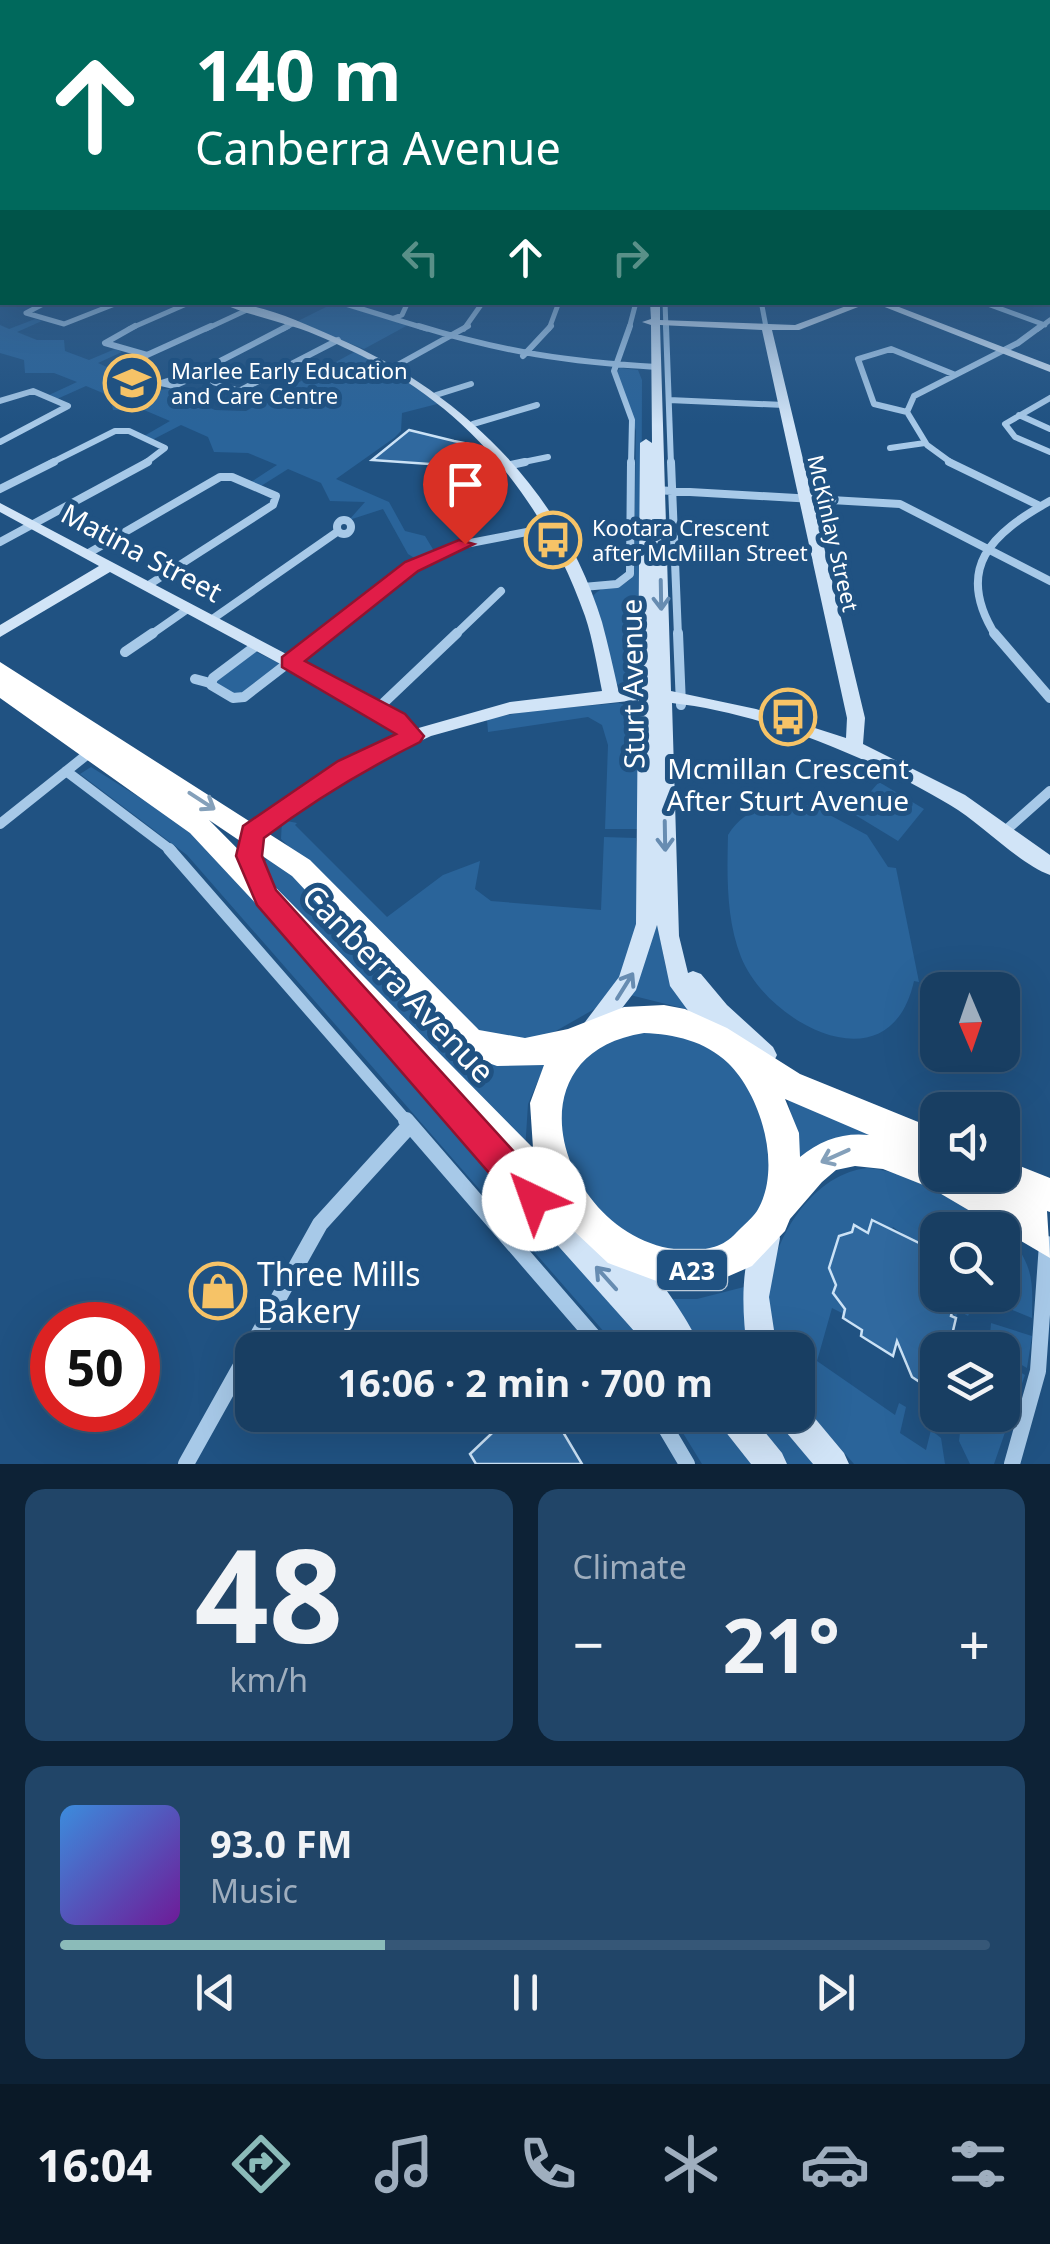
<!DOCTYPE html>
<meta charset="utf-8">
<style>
:root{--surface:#183e62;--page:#214568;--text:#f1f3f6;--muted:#9faebe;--line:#365777;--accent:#8bbbb9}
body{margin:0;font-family:"Noto Sans",sans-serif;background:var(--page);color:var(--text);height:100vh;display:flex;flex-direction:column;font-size:38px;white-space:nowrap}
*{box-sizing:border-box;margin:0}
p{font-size:32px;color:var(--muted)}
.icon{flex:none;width:55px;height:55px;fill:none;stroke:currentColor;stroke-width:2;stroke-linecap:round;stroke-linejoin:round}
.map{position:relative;height:1464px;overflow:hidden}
.side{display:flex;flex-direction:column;gap:25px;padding:25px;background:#0d2236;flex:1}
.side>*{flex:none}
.banner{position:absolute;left:0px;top:0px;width:1050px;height:305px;box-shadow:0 10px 40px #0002,0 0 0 2px var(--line);background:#00695c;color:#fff;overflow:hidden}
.needle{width:65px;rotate:178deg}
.controls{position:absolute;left:920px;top:972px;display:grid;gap:20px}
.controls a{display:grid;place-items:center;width:100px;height:100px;border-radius:20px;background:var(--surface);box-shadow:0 10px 40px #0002,0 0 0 2px var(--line);font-size:50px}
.speed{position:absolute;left:30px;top:1302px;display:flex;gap:20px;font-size:50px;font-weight:700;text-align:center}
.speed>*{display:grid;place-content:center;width:130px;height:130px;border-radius:50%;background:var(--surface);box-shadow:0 10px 40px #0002,0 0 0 2px var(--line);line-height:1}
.speed .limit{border:15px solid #d22;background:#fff;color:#111}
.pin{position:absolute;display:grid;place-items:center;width:85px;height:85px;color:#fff;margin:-102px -42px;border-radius:50% 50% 50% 0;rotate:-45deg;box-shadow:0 0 10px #0007}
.pin .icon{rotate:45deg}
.me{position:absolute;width:110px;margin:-55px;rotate:318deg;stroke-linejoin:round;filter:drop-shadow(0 0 8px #0008)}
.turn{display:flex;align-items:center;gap:35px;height:210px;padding:0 30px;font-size:45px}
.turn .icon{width:130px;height:130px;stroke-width:2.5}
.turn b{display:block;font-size:70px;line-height:85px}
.lanes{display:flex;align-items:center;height:95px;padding:0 30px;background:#0003;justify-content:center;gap:50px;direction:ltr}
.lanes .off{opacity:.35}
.big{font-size:75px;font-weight:700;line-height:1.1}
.side .widget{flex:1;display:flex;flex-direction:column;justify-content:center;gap:15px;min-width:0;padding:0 35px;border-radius:20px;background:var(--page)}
.side .dial{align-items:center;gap:0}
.dial b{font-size:130px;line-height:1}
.song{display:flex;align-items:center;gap:30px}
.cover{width:120px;height:120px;border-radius:15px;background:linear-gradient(135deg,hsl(210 70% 55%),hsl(280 70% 35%))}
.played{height:10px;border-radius:5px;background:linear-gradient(90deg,var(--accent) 35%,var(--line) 35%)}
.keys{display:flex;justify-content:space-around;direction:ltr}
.heat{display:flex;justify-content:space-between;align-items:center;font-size:55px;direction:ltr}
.side .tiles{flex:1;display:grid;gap:25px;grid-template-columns:1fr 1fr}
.widget:last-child{grid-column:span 2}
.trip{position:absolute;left:235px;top:1332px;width:580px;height:100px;border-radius:20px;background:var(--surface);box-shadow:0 10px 40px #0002,0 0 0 2px var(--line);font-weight:700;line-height:100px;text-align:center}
.tab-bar{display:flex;height:160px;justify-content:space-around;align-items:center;background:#0a1927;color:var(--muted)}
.tab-bar .icon{width:70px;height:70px}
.tab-bar .on{color:var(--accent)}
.tab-bar b{font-size:45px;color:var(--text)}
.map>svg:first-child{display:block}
.green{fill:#2a649a}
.building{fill:#30699f;stroke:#cbe2f6;stroke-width:2.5}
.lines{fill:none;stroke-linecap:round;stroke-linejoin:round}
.street-far5{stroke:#a7c9e8;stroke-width:5}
.street-far4{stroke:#a7c9e8;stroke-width:6}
.street-far3{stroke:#a7c9e8;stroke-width:8}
.street-far2{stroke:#a7c9e8;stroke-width:10}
.street-far1{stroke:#a7c9e8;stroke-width:12}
.street{stroke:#a7c9e8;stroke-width:16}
.secondary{fill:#d1e4f7;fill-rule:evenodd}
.highway{fill:#fff;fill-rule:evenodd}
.oneway{stroke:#678cb1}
.oneway2{stroke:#84a0ba}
.route{fill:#e11d48;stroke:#92132f;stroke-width:2.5}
.labels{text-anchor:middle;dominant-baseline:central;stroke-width:10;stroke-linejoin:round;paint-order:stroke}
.far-poi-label{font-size:22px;fill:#fff;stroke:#205282;text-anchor:start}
.far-street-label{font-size:22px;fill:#fff;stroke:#205282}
.shield{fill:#205282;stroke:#bccbda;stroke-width:2.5}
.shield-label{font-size:25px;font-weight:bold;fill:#fff}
.street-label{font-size:28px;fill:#fff;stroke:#205282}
.poi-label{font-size:28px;fill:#fff;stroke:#205282}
.near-street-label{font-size:32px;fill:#fff;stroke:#205282}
.near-poi-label{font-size:32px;fill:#fff;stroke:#205282;text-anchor:start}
</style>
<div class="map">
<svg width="1050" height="1464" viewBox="0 0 1050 1464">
<rect width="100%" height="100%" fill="#205282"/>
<path class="green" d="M 334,303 L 408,325 L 364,349 L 296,322 Z
M 35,319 L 42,321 L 17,332 L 37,340 L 64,340 L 65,351 L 89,360 L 115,349 L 122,352 L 98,363 L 120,373 L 105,379 L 106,386 L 126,394 L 176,388 L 171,392 L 215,410 L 246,411 L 356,351 L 441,403 L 402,413 L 401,431 L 394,438 L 336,479 L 389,502 L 405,531 L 425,536 L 434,551 L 416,559 L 408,554 L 383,509 L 349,520 L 365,502 L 330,501 L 321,483 L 288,469 L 261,486 L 251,482 L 277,465 L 248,453 L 214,452 L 208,437 L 181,425 L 152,440 L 144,436 L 170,421 L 144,410 L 113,410 L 110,396 L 86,386 L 57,399 L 49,395 L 77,382 L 54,373 L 25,373 L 24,360 L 0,353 L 0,325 L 9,329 Z
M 620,368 L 638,370 L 642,380 L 641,657 L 635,686 L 622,689 L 616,683 L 593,596 C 604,582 623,591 634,575 L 636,431 L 617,372 Z
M 254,651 L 281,664 L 237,696 L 216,685 L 216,680 Z
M 619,703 L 632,707 L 638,715 L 638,829 L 605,829 L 608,745 L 602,725 L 588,717 L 488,732 L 487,719 L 529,711 Z
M 91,767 L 185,826 L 229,871 L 660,1350 L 620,1350 L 187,855 L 80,774 Z
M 879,782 L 924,809 L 898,841 L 852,813 Z
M 811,805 L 867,835 L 888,867 L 896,868 L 919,982 L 914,981 C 890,1090 767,1023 741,957 C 726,919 727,875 728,835 C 748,803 777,805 811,805 Z
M 282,820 L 297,823 L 295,825 L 387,917 L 443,875 L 480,861 L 475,889 L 491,901 L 601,910 L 604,837 L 636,838 L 639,923 L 629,966 L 598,1007 L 533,1044 L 479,1036 L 281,839 Z
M 269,858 L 277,858 L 444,1031 L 546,1062 L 528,1104 L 525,1151 L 262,874 L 259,867 Z
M 652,899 L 666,968 L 690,1010 L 630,995 L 650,945 Z
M 672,1029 L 732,1061 L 743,1072 L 775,1150 L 764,1209 L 736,1243 L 674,1257 L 606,1224 L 558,1151 L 563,1078 L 611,1035 Z
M 787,1095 L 908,1144 L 801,1165 Z
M 867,1168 C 916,1172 1009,1216 1027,1265 C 1034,1282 1032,1300 1032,1318 L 983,1298 L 975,1301 L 968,1316 L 958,1310 L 956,1318 L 948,1304 L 950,1296 L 1002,1295 L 1002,1230 L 938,1230 L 937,1252 L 931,1255 L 893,1227 L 891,1231 L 839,1236 L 829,1268 L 836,1285 L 833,1293 L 845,1309 L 844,1314 L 832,1308 L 817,1361 L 895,1415 L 899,1403 L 906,1407 L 900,1433 L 926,1450 L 931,1430 L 941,1438 L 945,1464 L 854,1464 L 798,1400 L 798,1350 L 774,1350 C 772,1337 767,1324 767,1311 C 764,1253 806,1175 867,1168 Z
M 744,1287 L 750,1350 L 698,1350 L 667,1299 L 697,1299 Z
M 991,1323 L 1032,1336 L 1027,1368 L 989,1346 Z
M 1003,1362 L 1025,1375 L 994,1464 L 970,1464 L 959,1441 L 961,1424 L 976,1415 L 1002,1415 Z
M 672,1415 L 719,1415 L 759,1464 L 702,1464 Z
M 745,1415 L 779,1415 L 819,1464 L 783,1464 Z"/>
<path class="building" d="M 409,430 L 454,441 L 474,445 L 458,466 L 372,460 Z
M 872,1220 L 923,1245 L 920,1257 L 938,1252 L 938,1295 L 953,1295 L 941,1301 L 953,1307 L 951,1316 L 956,1318 L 952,1335 L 947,1332 L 943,1350 L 938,1350 L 938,1388 L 932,1390 L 912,1377 L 897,1341 L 893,1356 L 861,1336 L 862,1330 L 843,1318 L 845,1309 L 833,1293 L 836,1285 L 829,1268 L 839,1236 L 852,1232 L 854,1225 L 868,1233 Z
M 497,1332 L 509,1350 L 465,1350 L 482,1333 L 488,1342 Z
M 511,1415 L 553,1415 L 582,1464 L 476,1464 L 470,1454 Z"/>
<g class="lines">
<path class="street-far5" d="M 47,302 L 26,313 L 64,324 L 120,302
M 339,302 L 427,329
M 665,302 L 666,329
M 982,302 L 1045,325
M 762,306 L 766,327
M 394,318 L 402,315 L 408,302
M 129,329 L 191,302
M 206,329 L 249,309
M 283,329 L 294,323
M 464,329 L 483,302
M 549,329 L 559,302
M 629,329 L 636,302
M 1038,329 L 1050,320"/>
<path class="street-far4" d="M 135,326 L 105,343 L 147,355 L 211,326
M 288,326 L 193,375 L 239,391 L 338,340
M 419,326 C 503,352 569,362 657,367
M 630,326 L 614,371 L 632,420 L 631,464
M 666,326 L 671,464
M 523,356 L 551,326
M 394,367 L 468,326
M 193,373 L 161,383 L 174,386 L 194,377
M 436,395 L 471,384
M 1050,398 L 1005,424 L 1015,437 L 1050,452
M 669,400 L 784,405
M 0,401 L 33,391 L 68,406 L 0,442
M 907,412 L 874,404 L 858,359 L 891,349 L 953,374
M 1019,415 L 1050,429
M 473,424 L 537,405
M 890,448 L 925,443
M 49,464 L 115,431 L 129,431 L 165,448 L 144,464
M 514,464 L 548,457
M 953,464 L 927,445 L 907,412 L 914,396 L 1018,343 L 1041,326"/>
<path class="street-far3" d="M 671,462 L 678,636
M 949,462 L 1040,506
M 511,465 L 525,462
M 0,489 L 54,462
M 655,490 L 900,504 L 1050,581
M337 527a7 7 0 1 1 14 0a7 7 0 1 1-14 0Z
M 0,542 L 148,462
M 87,554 L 220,477 L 232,477 L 276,496 L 273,505 L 147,586
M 583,587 L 617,584 L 630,574 L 631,462
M 211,620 L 337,532
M 149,636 L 189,608
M 324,636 L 418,563 L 465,544 L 553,527
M 454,636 L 501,591
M 996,636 C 953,568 992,533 1050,501"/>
<path class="street-far2" d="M 678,633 L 681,705
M 994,633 L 1050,698
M 257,645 L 213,678 L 211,685 L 233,698 L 244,697 L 327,633
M 125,652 L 153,633
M 195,679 L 210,683
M 377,709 L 457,633
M 66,771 L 172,851
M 0,824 L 94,749
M 1005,831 L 1050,791"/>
<path class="street-far1" d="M 169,849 L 408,1123"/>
<path class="street" d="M 406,1120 L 605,1350
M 658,1415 L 687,1464
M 186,1464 L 320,1224 L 410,1125
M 1012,1464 L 1038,1371 L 1047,1244"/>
<path class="secondary" d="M 0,220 L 2,220 L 2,224 L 0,224 Z
M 1048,257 L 1050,258 L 1050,264 L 1048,263 Z
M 0,272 L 2,272 L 2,278 L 0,278 Z
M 219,302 C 258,302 299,321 335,337 C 459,390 562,490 602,622 C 608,644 613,667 618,689 L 638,688 L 640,443 L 646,439 L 652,443 L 651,325 L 642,322 L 651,319 L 650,302 L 660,302 L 660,320 L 795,325 L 857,302 L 871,302 L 799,330 L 772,330 L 865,718 L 863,744 L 965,795 L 1050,855 L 1050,875 C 1018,863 981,823 950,805 C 872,758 763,713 672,703 L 679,936 L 688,973 L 693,971 L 701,974 L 727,1005 L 773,1047 L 777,1055 L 773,1063 L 765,1067 L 757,1063 L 729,1038 L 727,1042 L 719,1045 L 711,1042 L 670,986 L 657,925 L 636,990 L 599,1038 L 591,1041 L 583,1038 L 579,1030 L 619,977 L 636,924 L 638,700 L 510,714 L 431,736 L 348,775 L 259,839 L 252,841 L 245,839 L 242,833 L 245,827 L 336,765 L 400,736 L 371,713 L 110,572 L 0,637 L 0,625 L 99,566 L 0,512 L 0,503 L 383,705 L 415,729 L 510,702 L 602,691 C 597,666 593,640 585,616 C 545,503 471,410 362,356 C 339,345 315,333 291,326 C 268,318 241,313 219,302 ZM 660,325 L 762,330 L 847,718 L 846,738 L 756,709 L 671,691 Z
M 872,302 L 886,302 L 1050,365 L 1050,372 Z
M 487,1134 L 496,1138 L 606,1258 L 610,1248 L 620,1244 C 648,1256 690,1322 702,1350 L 651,1350 L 478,1156 L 474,1147 L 478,1138 Z
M 766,1224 L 776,1228 L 780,1238 L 769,1297 L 777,1350 L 747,1350 C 742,1308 740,1269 756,1228 Z
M 798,1402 L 803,1404 L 844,1453 L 849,1464 L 813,1464 L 781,1426 L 777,1415 L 798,1415 Z
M 717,1415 L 751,1415 L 782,1453 L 787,1464 L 751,1464 L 721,1426 Z"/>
<path class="highway" d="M 0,662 L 310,860 L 479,1030 L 525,1038 L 568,1029 L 624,1007 L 664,1005 L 685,1009 L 727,1028 L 800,1074 L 938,1130 L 938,1175 L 1002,1175 L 1002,1159 L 1050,1178 L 1050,1212 L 1047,1211 L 1050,1258 L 931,1188 L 883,1169 L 855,1166 L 836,1170 L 822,1182 L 790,1219 L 785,1231 L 752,1266 L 706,1286 L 670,1286 L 608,1263 L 475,1138 L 190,833 L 0,698 ZM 209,820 L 292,876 L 457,1052 L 497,1066 L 544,1065 L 530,1103 L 533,1148 ZM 644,1033 C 674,1034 705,1041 728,1063 C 761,1095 783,1168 757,1211 C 752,1218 743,1226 736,1233 C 723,1247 708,1250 689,1250 C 569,1250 497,1056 644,1033 ZM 785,1099 L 869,1135 C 844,1132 820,1140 800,1157 L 799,1133 Z"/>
</g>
<defs><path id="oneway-shaft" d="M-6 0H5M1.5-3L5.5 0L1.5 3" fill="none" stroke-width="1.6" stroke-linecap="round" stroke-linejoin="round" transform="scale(2.5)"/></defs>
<g class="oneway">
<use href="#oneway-shaft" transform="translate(661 595) rotate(89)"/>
<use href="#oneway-shaft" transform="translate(665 836) rotate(89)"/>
<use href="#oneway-shaft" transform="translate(625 986) rotate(-58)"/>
<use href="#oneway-shaft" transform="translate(606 1278) rotate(-132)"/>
</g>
<g class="oneway2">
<use href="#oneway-shaft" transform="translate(202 801) rotate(33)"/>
<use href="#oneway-shaft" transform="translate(835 1156) rotate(156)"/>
</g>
<linearGradient id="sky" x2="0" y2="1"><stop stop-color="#122d48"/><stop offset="0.52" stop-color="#3c6692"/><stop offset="1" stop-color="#3c6692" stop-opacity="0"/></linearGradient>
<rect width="1050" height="425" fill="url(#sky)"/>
<path class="route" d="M 459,540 L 474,544 L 418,571 L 305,661 L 405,714 L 424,736 L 420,742 C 364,770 314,800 264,838 L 262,856 L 276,890 L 546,1187 L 551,1199 L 546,1211 L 534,1216 L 522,1211 L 257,905 L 236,856 L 243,826 L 338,761 L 396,734 L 282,667 L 282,657 L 405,562 Z"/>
<defs>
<g id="school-ring" transform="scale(2.875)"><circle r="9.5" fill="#205282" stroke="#f6c367" stroke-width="1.5"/><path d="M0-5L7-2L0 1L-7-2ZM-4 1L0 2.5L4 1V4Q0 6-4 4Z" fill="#f6c367"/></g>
<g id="bus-ring" transform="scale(2.875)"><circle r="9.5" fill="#205282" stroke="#f6c367" stroke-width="1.5"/><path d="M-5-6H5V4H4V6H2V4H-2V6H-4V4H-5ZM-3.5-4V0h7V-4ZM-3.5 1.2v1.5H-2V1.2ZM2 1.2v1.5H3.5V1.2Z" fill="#f6c367"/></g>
<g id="shop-ring" transform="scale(2.875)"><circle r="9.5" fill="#205282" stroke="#f6c367" stroke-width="1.5"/><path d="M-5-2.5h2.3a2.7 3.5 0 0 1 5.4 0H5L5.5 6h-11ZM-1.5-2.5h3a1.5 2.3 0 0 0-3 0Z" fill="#f6c367"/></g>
</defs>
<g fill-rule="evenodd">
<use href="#school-ring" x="132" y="383"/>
<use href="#bus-ring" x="553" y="540"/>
<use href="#bus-ring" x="788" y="717"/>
<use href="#shop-ring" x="218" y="1291"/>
</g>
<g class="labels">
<g class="far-poi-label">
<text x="171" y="370">Marlee Early Education<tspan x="171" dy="25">and Care Centre</tspan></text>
<text x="592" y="527">Kootara Crescent<tspan x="592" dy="25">after McMillan Street</tspan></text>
</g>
<g class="far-street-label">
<text transform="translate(834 533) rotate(77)">McKinlay Street</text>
</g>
<rect class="shield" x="657" y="1250" width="70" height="40" rx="8"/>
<g class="shield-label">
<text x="692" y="1270">A23</text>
</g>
<g class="street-label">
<text transform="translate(142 552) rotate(28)">Matina Street</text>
<text transform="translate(632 684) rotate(-91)">Sturt Avenue</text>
</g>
<g class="poi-label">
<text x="788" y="768">Mcmillan Crescent<tspan x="788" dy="32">After Sturt Avenue</tspan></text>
</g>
<g class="near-street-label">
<text transform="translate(399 983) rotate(46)">Canberra Avenue</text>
</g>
<g class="near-poi-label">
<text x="257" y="1273">Three Mills<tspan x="257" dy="37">Bakery</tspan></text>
</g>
</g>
</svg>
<div class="controls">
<a><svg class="needle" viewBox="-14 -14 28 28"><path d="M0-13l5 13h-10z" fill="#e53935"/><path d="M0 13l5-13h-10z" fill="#9faebe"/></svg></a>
<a><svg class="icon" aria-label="sound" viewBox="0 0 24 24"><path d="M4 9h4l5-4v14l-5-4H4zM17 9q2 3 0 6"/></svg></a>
<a><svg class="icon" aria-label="search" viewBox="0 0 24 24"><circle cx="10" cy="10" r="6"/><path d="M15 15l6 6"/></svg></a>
<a><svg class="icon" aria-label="layers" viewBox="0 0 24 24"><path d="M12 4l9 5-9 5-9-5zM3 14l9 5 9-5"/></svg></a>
</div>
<div class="speed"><div class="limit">50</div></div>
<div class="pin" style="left:465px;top:544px;background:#d93025"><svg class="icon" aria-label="arrive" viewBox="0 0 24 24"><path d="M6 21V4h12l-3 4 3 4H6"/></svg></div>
<svg class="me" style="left:534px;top:1199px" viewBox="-20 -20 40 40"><circle r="19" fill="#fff"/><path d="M0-13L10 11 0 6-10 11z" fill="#e11d48"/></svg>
<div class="trip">16:06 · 2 min · 700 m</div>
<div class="banner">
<div class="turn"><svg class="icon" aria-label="ahead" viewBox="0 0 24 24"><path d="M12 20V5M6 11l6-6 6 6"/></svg><div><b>140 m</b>Canberra Avenue</div></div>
<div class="lanes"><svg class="icon off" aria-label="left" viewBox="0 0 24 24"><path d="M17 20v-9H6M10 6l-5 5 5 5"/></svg><svg class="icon" aria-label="ahead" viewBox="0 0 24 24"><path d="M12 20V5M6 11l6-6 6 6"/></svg><svg class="icon off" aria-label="right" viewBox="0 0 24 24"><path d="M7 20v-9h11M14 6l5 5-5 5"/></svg></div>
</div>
</div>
<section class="side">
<div class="tiles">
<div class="widget dial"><b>48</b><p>km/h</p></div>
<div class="widget"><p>Climate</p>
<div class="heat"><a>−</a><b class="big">21°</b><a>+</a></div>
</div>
<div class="widget">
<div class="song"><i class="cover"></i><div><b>93.0 FM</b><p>Music</p></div></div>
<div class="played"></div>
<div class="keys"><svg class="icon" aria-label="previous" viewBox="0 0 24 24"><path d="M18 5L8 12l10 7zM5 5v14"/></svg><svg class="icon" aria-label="pause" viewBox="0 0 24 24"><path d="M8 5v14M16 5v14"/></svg><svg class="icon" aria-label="next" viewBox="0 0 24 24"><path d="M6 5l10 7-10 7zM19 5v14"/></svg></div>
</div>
</div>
</section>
<nav class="tab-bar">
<b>16:04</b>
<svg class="icon on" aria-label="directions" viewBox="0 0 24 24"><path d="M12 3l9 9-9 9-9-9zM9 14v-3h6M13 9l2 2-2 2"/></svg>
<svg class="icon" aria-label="music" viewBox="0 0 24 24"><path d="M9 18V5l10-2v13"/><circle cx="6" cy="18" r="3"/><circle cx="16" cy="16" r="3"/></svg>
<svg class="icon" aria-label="phone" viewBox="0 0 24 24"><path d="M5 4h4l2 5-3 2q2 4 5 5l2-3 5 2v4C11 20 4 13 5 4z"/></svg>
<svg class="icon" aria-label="climate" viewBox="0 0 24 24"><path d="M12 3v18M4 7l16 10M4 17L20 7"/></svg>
<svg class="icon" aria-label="car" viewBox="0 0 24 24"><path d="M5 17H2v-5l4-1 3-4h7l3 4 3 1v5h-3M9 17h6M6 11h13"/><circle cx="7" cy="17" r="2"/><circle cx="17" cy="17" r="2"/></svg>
<svg class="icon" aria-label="filters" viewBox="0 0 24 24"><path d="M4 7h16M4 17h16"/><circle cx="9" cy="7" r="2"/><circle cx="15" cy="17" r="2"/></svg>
</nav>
